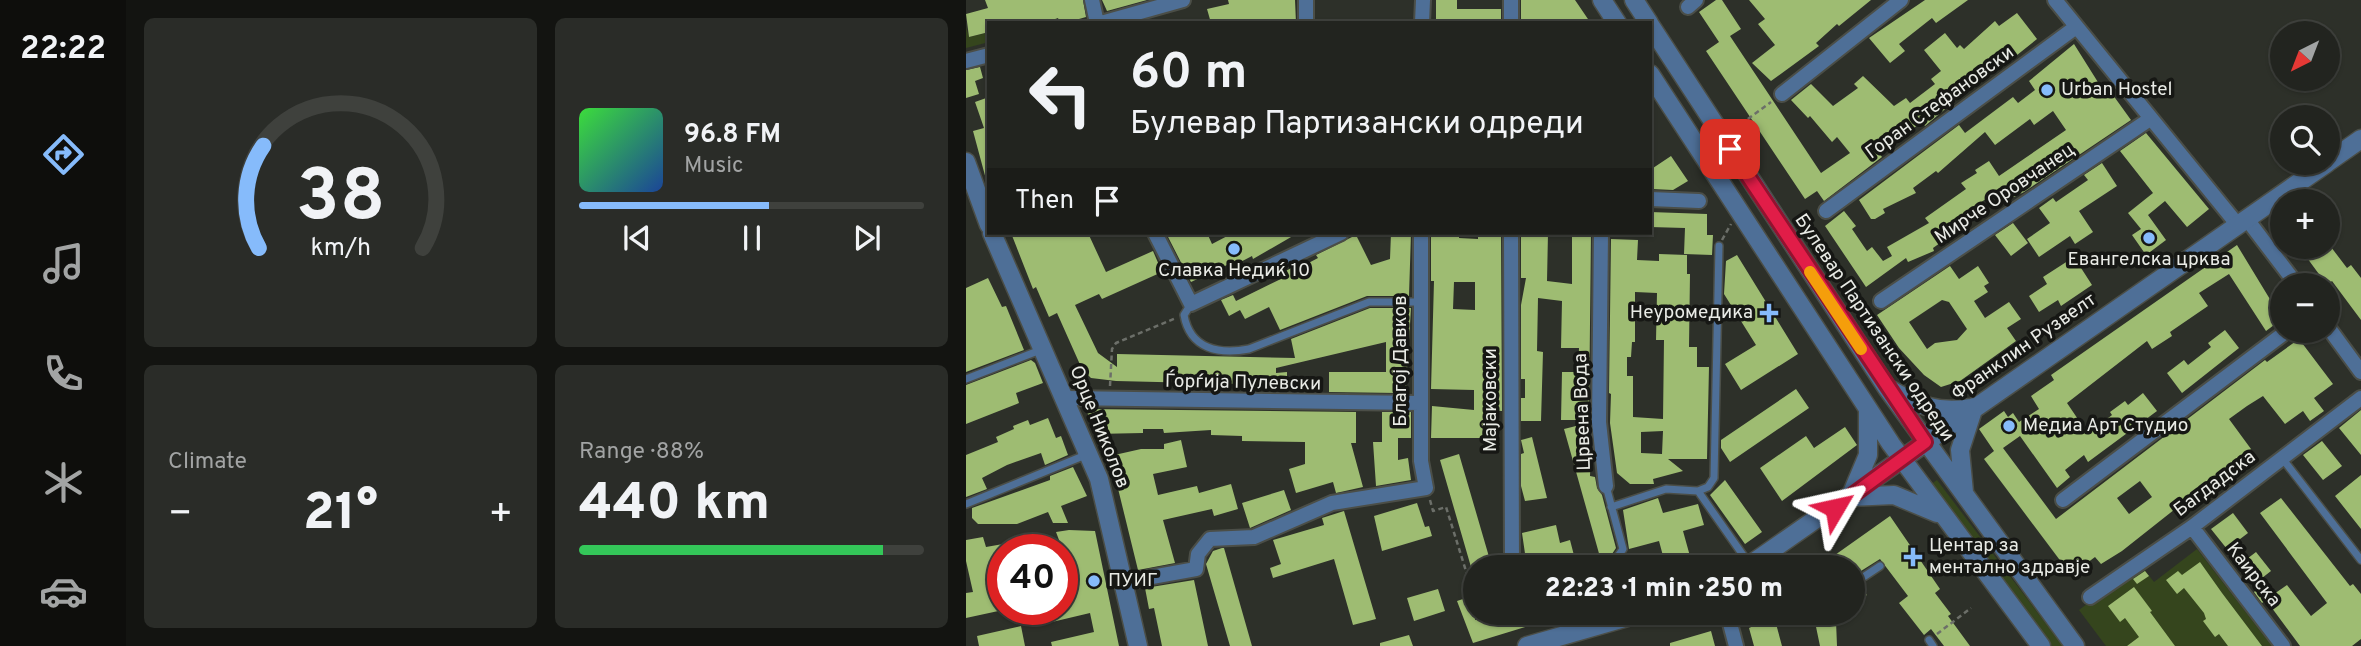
<!DOCTYPE html>
<meta charset="utf-8">
<style>
:root{--surface:#22241f;--page:#2a2c28;--text:#f1f3f6;--muted:#a2a4a4;--line:#3f413d;--accent:#86bbfb}
body{margin:0;font-family:Overpass,sans-serif;background:var(--page);color:var(--text);height:100vh;display:flex;flex-direction:column;font-size:26px;white-space:nowrap}
*{box-sizing:border-box;margin:0}
p{font-size:23px;color:var(--muted)}
.icon{flex:none;width:38px;height:38px;fill:none;stroke:currentColor;stroke-width:2;stroke-linecap:round;stroke-linejoin:round}
.map{position:relative;flex:1;overflow:hidden}
.panel{display:flex;flex-direction:column;gap:18px;padding:18px;background:#131411;width:840px}
.panel>*{flex:none}
.banner{position:absolute;left:21px;top:21px;width:665px;height:214px;border-radius:0px;box-shadow:0 2px 5px #0004,0 0 0 2px var(--line);background:#22241f;color:var(--text);overflow:hidden}
.needle{width:46px;rotate:222deg}
.controls{position:absolute;left:1304px;top:21px;display:grid;gap:14px}
.controls a{display:grid;place-items:center;width:70px;height:70px;border-radius:50%;background:var(--surface);box-shadow:0 2px 5px #0004,0 0 0 2px var(--line);font-size:35px}
.speed{position:absolute;left:21px;top:534px;display:flex;gap:14px;font-size:35px;font-weight:700;text-align:center}
.speed>*{display:grid;place-content:center;width:91px;height:91px;border-radius:50%;background:var(--surface);box-shadow:0 2px 5px #0004,0 0 0 2px var(--line);line-height:1}
.speed .limit{border:10px solid #d22;background:#fff;color:#111}
.pin{position:absolute;display:grid;place-items:center;width:60px;height:60px;color:#fff;margin:-30px;border-radius:14px;box-shadow:0 4px 10px #0006}
.me{position:absolute;width:77px;margin:-38px;rotate:54deg;stroke-linejoin:round;filter:drop-shadow(0 0 5px #0008)}
.turn{display:flex;align-items:center;gap:24px;height:147px;padding:0 28px;font-size:32px}
.turn .icon{width:91px;height:91px;stroke-width:2.5}
.turn b{display:block;font-size:49px;line-height:60px}
.then{display:flex;align-items:center;height:66px;padding:0 28px;background:#0003;gap:14px;font-size:26px}
.big{font-size:52px;font-weight:800;line-height:1.1}
.panel .tile{flex:1;display:flex;flex-direction:column;justify-content:center;gap:10px;min-width:0;padding:0 24px;border-radius:10px;background:var(--page)}
.panel .dial{align-items:center;gap:0}
.dial svg{height:182px;overflow:visible;fill:none;stroke:var(--line);stroke-width:7;stroke-linecap:round;text-anchor:middle}
.dial text{fill:var(--text);stroke:none}
.song{display:flex;align-items:center;gap:21px}
.cover{width:84px;height:84px;border-radius:10px;background:linear-gradient(135deg,hsl(120 70% 55%),hsl(220 70% 35%))}
.played{height:7px;border-radius:4px;background:linear-gradient(90deg,var(--accent) 55%,var(--line) 55%)}
.keys{display:flex;justify-content:space-around;direction:ltr}
.heat{display:flex;justify-content:space-between;align-items:center;font-size:38px;direction:ltr}
.charge{height:10px;border-radius:5px;background:linear-gradient(90deg,#34c759 88%,var(--line) 0)}
.panel .tiles{flex:1;display:grid;gap:18px;grid-template-columns:repeat(2,1fr)}
.trip{position:absolute;left:497px;top:555px;width:402px;height:70px;border-radius:35px;background:var(--surface);box-shadow:0 2px 5px #0004,0 0 0 2px var(--line);font-weight:800;line-height:70px;text-align:center}
main{display:flex;flex:1;min-height:0}
.tabs{display:flex;flex-direction:column;width:126px;justify-content:space-around;align-items:center;background:#0e0e0c;color:var(--muted)}
.tabs .icon{width:49px;height:49px}
.tabs .current{color:var(--accent)}
.tabs b{font-size:32px;color:var(--text)}
.map>svg:first-child{display:block}
.green{fill:#35451d}
.building{fill:#9ebc72;fill-rule:evenodd}
.lines{fill:none;stroke-linecap:round;stroke-linejoin:round}
.service-casing{stroke:#4b4e47;stroke-width:10}
.minor-casing{stroke:#4b4e47;stroke-width:18}
.tertiary-casing{stroke:#4b4e47;stroke-width:21}
.path{stroke:#6c6f69;stroke-width:2.5;stroke-dasharray:5 3.5;stroke-linecap:butt}
.service{stroke:#4e6f97;stroke-width:7}
.minor{stroke:#4e6f97;stroke-width:14}
.tertiary{stroke:#4e6f97;stroke-width:18}
.route-casing{stroke:#92132f;stroke-width:18}
.route{stroke:#e11d48;stroke-width:12}
.slow{stroke:#f59e0b;stroke-width:12}
.poi-dot{fill:#86bbfb;stroke:#161714;stroke-width:2.5}
.labels{text-anchor:middle;dominant-baseline:central;stroke-width:7;stroke-linejoin:round;paint-order:stroke}
.poi-label{font-size:19px;fill:#e9ebe6;stroke:#161714;text-anchor:start}
.street-label{font-size:19px;fill:#e9ebe6;stroke:#161714}
</style>
<main>
<nav class="tabs">
<b>22:22</b>
<svg class="icon current" aria-label="directions" viewBox="0 0 24 24"><path d="M12 3l9 9-9 9-9-9zM9 14v-3h6M13 9l2 2-2 2"/></svg>
<svg class="icon" aria-label="music" viewBox="0 0 24 24"><path d="M9 18V5l10-2v13"/><circle cx="6" cy="18" r="3"/><circle cx="16" cy="16" r="3"/></svg>
<svg class="icon" aria-label="phone" viewBox="0 0 24 24"><path d="M5 4h4l2 5-3 2q2 4 5 5l2-3 5 2v4C11 20 4 13 5 4z"/></svg>
<svg class="icon" aria-label="climate" viewBox="0 0 24 24"><path d="M12 3v18M4 7l16 10M4 17L20 7"/></svg>
<svg class="icon" aria-label="car" viewBox="0 0 24 24"><path d="M5 17H2v-5l4-1 3-4h7l3 4 3 1v5h-3M9 17h6M6 11h13"/><circle cx="7" cy="17" r="2"/><circle cx="17" cy="17" r="2"/></svg>
</nav>
<section class="panel">
<div class="tiles">
<div class="tile dial"><svg viewBox="0 0 100 80">
<path d="M14 69A42 42 0 1 1 86 69"/>
<path d="M14 69A42 42 0 0 1 16 24" stroke="#86bbfb"/>
<text x="50" y="56" font-size="32" font-weight="700">38</text>
<text x="50" y="72" font-size="11">km/h</text>
</svg></div>
<div class="tile">
<div class="song"><i class="cover"></i><div><b>96.8 FM</b><p>Music</p></div></div>
<div class="played"></div>
<div class="keys"><svg class="icon" aria-label="previous" viewBox="0 0 24 24"><path d="M18 5L8 12l10 7zM5 5v14"/></svg><svg class="icon" aria-label="pause" viewBox="0 0 24 24"><path d="M8 5v14M16 5v14"/></svg><svg class="icon" aria-label="next" viewBox="0 0 24 24"><path d="M6 5l10 7-10 7zM19 5v14"/></svg></div>
</div>
<div class="tile"><p>Climate</p>
<div class="heat"><a>−</a><b class="big">21°</b><a>+</a></div>
</div>
<div class="tile"><p>Range · 88%</p><b class="big">440 km</b><div class="charge"></div></div>
</div>
</section>
<div class="map">
<svg width="1395" height="646" viewBox="0 0 1395 646">
<rect width="100%" height="100%" fill="#2d3029"/>
<path class="green" d="M 0,27 L 3,37 L 21,33 L 23,42 L 0,48 Z
M 971,480 L 1097,646 L 1086,646 L 964,485 Z
M 1231,549 L 1306,646 L 1140,646 L 1113,610 L 1174,564 L 1188,582 Z"/>
<path class="building" d="M 19,0 L 117,0 L 120,17 L 99,23 L 94,23 L 92,18 L 78,23 L 23,23 L 23,32 L 3,37 L 0,14 L 22,8 Z
M 136,0 L 181,0 L 141,11 Z
M 262,0 L 329,0 L 330,23 L 245,23 L 241,9 L 263,4 Z
M 470,0 L 491,0 L 491,9 L 535,9 L 535,23 L 474,23 L 474,19 L 470,19 Z
M 555,0 L 609,0 L 624,22 L 555,23 Z
M 750,0 L 756,0 L 775,29 L 764,36 L 855,173 L 884,153 L 871,137 L 866,142 L 844,116 L 842,118 L 825,100 L 845,84 L 867,106 L 892,88 L 888,84 L 897,76 L 928,106 L 940,98 L 944,103 L 969,84 L 965,79 L 975,71 L 958,50 L 979,33 L 991,48 L 994,45 L 998,49 L 1029,21 L 1033,26 L 1051,13 L 1071,39 L 1036,67 L 1034,63 L 959,126 L 956,122 L 913,153 L 916,157 L 858,201 L 851,191 L 839,199 L 740,51 L 753,42 L 733,12 Z
M 783,0 L 905,0 L 873,26 L 871,24 L 850,43 L 853,46 L 805,81 L 786,63 L 809,45 L 792,24 L 799,19 Z
M 959,0 L 1002,0 L 970,23 L 966,18 L 933,44 L 939,51 L 924,63 L 903,38 Z
M 1108,44 L 1135,87 L 1139,84 L 1165,120 L 1058,192 L 1048,197 L 1040,186 L 1006,208 L 1012,216 L 967,248 L 968,251 L 942,262 L 940,258 L 900,287 L 859,226 L 878,211 L 890,226 L 886,229 L 901,251 L 906,247 L 917,261 L 926,256 L 921,247 L 963,223 L 959,218 L 1000,189 L 995,183 L 1011,173 L 1009,170 L 1023,161 L 1033,176 L 1100,130 L 1087,111 L 1068,125 L 1064,119 L 1029,145 L 1019,132 L 972,173 L 970,171 L 947,188 L 950,193 L 917,209 L 919,213 L 909,219 L 905,219 L 893,200 L 993,125 L 999,133 L 1047,97 L 1052,103 L 1069,90 L 1063,81 Z
M 14,67 L 17,78 L 9,81 L 13,94 L 0,98 L 0,70 Z
M 23,97 L 23,182 L 21,183 L 7,131 L 18,128 L 9,102 Z
M 1180,133 L 1243,209 L 1221,227 L 1199,201 L 1182,215 L 1200,240 L 1180,255 L 1166,235 L 1175,229 L 1162,213 L 1187,193 L 1154,151 Z
M 705,156 L 722,181 L 707,190 L 686,189 L 684,170 Z
M 1136,163 L 1151,186 L 1113,211 L 1127,232 L 1109,244 L 1104,236 L 1073,257 L 1061,239 L 1084,223 L 1073,208 L 1087,198 L 1090,202 L 1122,180 L 1118,175 Z
M 684,212 L 741,214 L 741,235 L 747,235 L 746,255 L 718,254 L 719,228 L 684,227 Z
M 1047,223 L 1062,243 L 1045,256 L 1029,235 Z
M 45,233 L 122,233 L 140,272 L 187,251 L 196,272 L 136,299 L 133,294 L 109,305 L 132,353 L 151,367 L 151,354 L 329,358 L 325,339 L 404,308 L 445,308 L 440,389 L 432,389 L 432,393 L 363,392 L 363,372 L 420,372 L 420,342 L 310,368 L 310,373 L 321,372 L 321,385 L 150,381 L 125,378 L 116,369 L 91,313 L 83,317 L 70,287 L 67,289 Z
M 200,233 L 241,233 L 246,244 L 267,233 L 332,233 L 287,259 L 286,256 L 263,268 L 261,265 L 225,282 Z
M 425,233 L 445,233 L 443,296 L 401,296 L 314,330 L 303,307 L 279,319 L 274,310 L 263,316 L 255,300 L 267,295 L 270,301 L 319,277 L 316,273 L 331,265 L 333,268 L 352,258 L 350,255 L 390,235 L 405,265 L 424,259 Z
M 465,233 L 493,233 L 493,238 L 512,239 L 512,233 L 535,233 L 536,411 L 518,410 L 516,438 L 465,438 L 466,406 L 508,410 L 508,390 L 465,389 L 468,281 L 465,281 ZM 488,282 L 509,282 L 509,310 L 487,309 Z
M 555,233 L 582,233 L 581,281 L 606,284 L 606,233 L 625,233 L 623,415 L 612,415 L 613,420 L 595,420 L 596,372 L 612,372 L 613,348 L 595,348 L 596,301 L 572,298 L 571,351 L 577,352 L 575,421 L 555,421 L 555,398 L 559,398 L 559,379 L 555,379 L 555,305 L 560,278 L 555,278 Z
M 645,239 L 672,240 L 671,260 L 693,261 L 693,254 L 721,255 L 721,274 L 724,274 L 723,347 L 731,347 L 731,367 L 743,367 L 741,459 L 702,459 L 717,471 L 687,479 L 688,484 L 664,484 L 651,473 L 644,423 L 645,394 L 643,393 ZM 669,292 L 691,293 L 690,340 L 698,340 L 697,419 L 667,417 L 667,376 L 661,376 L 661,357 L 665,357 L 666,342 L 669,342 ZM 697,431 L 696,454 L 675,453 L 675,432 Z
M 1271,245 L 1316,319 L 1300,331 L 1263,274 L 1233,293 L 1242,306 L 1204,332 L 1206,336 L 1186,349 L 1181,341 L 1101,403 L 1122,434 L 1146,415 L 1144,412 L 1159,401 L 1162,405 L 1177,393 L 1191,411 L 1122,462 L 1118,455 L 1099,470 L 1104,477 L 1091,488 L 1054,436 L 1037,448 L 1090,519 L 1299,360 L 1301,362 L 1333,339 L 1367,384 L 1348,398 L 1358,411 L 1344,421 L 1337,411 L 1319,424 L 1297,396 L 1281,406 L 1263,419 L 1285,449 L 1156,551 L 1135,564 L 1129,557 L 1105,575 L 1018,459 L 1028,451 L 1013,429 L 1038,411 L 1042,417 L 1047,413 L 1053,422 L 1073,409 L 1065,396 L 1088,380 L 1085,375 ZM 1174,481 L 1186,497 L 1163,514 L 1151,498 Z
M 1333,247 L 1365,247 L 1381,268 L 1385,265 L 1395,278 L 1395,320 L 1366,281 L 1361,285 Z
M 771,255 L 832,354 L 775,390 L 759,364 L 790,345 L 758,294 L 760,261 Z
M 1108,257 L 1126,285 L 1095,306 L 1092,300 L 1073,312 L 1063,296 L 1081,284 L 1077,277 Z
M 984,266 L 993,279 L 1012,266 L 1023,283 L 1018,286 L 1022,292 L 1008,301 L 1019,318 L 1043,302 L 1055,319 L 1041,328 L 1050,341 L 994,381 L 975,387 L 958,375 L 933,348 L 911,315 ZM 976,300 L 983,302 L 1001,329 L 991,340 L 969,343 L 961,349 L 943,322 Z
M 22,278 L 36,307 L 40,306 L 58,350 L 0,372 L 0,288 Z
M 1259,330 L 1273,348 L 1216,393 L 1201,373 L 1218,360 L 1222,365 L 1245,347 L 1242,343 Z
M 65,360 L 69,363 L 77,383 L 50,393 L 53,403 L 0,424 L 0,385 Z
M 830,389 L 843,408 L 764,462 L 755,448 L 755,440 Z
M 120,409 L 390,412 L 390,443 L 385,443 L 397,487 L 370,493 L 367,482 L 330,493 L 323,469 L 339,464 L 339,442 L 276,441 L 276,436 L 245,435 L 245,430 L 198,433 L 197,429 L 177,429 L 177,433 L 129,434 Z
M 1395,410 L 1395,455 L 1373,428 Z
M 416,412 L 445,412 L 445,438 L 432,438 L 432,460 L 442,458 L 445,480 L 410,486 L 407,442 L 416,442 Z
M 82,418 L 90,438 L 95,436 L 102,455 L 79,465 L 75,453 L 41,465 L 16,478 L 21,489 L 0,497 L 0,455 L 32,442 L 30,437 L 48,429 L 47,426 L 62,420 L 64,425 Z
M 614,425 L 618,439 L 622,438 L 625,448 L 624,476 L 629,477 L 631,488 L 636,495 L 650,548 L 646,554 L 634,557 L 598,429 Z
M 879,427 L 891,445 L 816,501 L 794,468 L 840,436 L 848,448 Z
M 566,437 L 581,498 L 559,501 L 555,486 L 555,454 L 558,453 L 555,440 Z
M 215,440 L 221,467 L 187,474 L 192,495 L 231,486 L 233,493 L 265,484 L 272,509 L 248,516 L 246,509 L 197,520 L 209,563 L 172,570 L 144,456 L 175,449 L 198,449 L 198,444 Z
M 1356,441 L 1376,466 L 1357,480 L 1337,455 Z
M 493,454 L 526,567 L 505,567 L 474,460 Z
M 107,467 L 121,496 L 95,506 L 102,523 L 87,523 L 82,512 L 51,524 L 12,524 L 6,518 L 6,508 L 84,480 L 84,476 Z
M 1395,475 L 1395,529 L 1369,496 Z
M 759,480 L 796,532 L 779,544 L 744,495 Z
M 318,490 L 325,510 L 284,528 L 276,503 Z
M 692,498 L 697,513 L 732,504 L 738,525 L 717,531 L 727,567 L 700,567 L 693,541 L 663,549 L 657,510 Z
M 1315,498 L 1384,586 L 1387,584 L 1395,594 L 1395,639 L 1386,646 L 1334,646 L 1300,600 L 1296,603 L 1288,592 L 1291,589 L 1273,565 L 1290,552 L 1305,571 L 1296,578 L 1308,594 L 1321,585 L 1345,616 L 1361,603 L 1294,513 Z
M 451,503 L 459,527 L 463,526 L 466,536 L 416,551 L 408,516 Z
M 378,511 L 410,619 L 387,625 L 368,559 L 307,578 L 304,568 L 315,564 L 307,540 L 358,525 L 356,518 Z
M 1267,513 L 1282,533 L 1261,549 L 1245,529 Z
M 924,516 L 974,589 L 969,593 L 985,614 L 982,616 L 1004,646 L 978,646 L 965,629 L 958,635 L 933,603 L 942,596 L 914,559 L 887,576 L 887,567 L 852,567 Z
M 590,525 L 594,543 L 604,540 L 611,567 L 561,567 L 556,533 Z
M 103,530 L 129,531 L 153,646 L 86,646 L 85,642 L 128,632 L 124,613 L 86,622 L 83,609 L 96,609 L 96,548 L 90,532 Z
M 17,537 L 20,547 L 37,544 L 37,610 L 0,618 L 0,593 L 7,592 L 0,561 L 0,540 Z
M 256,548 L 258,548 L 286,646 L 264,646 L 240,564 L 247,551 Z
M 832,556 L 840,567 L 816,567 Z
M 1234,562 L 1256,593 L 1296,646 L 1262,646 L 1253,634 L 1249,637 L 1237,621 L 1240,619 L 1238,613 L 1218,588 L 1211,594 L 1200,580 L 1212,571 L 1216,575 Z
M 1179,571 L 1183,576 L 1171,584 L 1167,579 Z
M 228,580 L 242,646 L 196,646 L 188,608 L 183,609 L 179,588 Z
M 895,586 L 901,595 L 887,605 L 887,590 Z
M 1168,587 L 1186,611 L 1184,612 L 1209,646 L 1161,646 L 1173,637 L 1159,618 L 1154,622 L 1142,606 Z
M 472,589 L 479,611 L 448,621 L 441,598 Z
M 509,595 L 509,620 L 535,612 L 566,612 L 569,624 L 507,643 L 491,601 Z
M 799,616 L 801,622 L 809,620 L 816,646 L 788,646 L 783,628 L 790,625 L 788,619 Z
M 870,621 L 871,646 L 854,646 L 849,622 Z
M 55,626 L 59,646 L 13,646 L 11,636 Z
M 745,631 L 749,646 L 704,646 L 704,643 Z
M 443,635 L 447,646 L 414,646 L 414,643 Z"/>
<g class="lines">
<g class="service-casing">
<path id="service" d="M 753,246 L 748,478 L 742,487 L 732,491 L 784,565
M 225,304 L 218,315 C 224,349 253,355 283,349 L 403,302 L 455,302
M 0,379 L 77,349
M 1316,458 L 1395,560
M 0,504 L 122,454
M 645,507 L 700,489 L 732,491
M 626,567 L 650,559 L 657,549 L 640,486
M 887,584 L 914,566
M 963,640 L 967,646"/>
</g>
<g class="minor-casing">
<path id="minor" d="M 126,0 L 131,23
M 545,0 L 545,23
M 1089,0 L 1271,224
M 722,7 L 730,0
M 135,23 L 217,0
M 340,23 L 340,0
M 456,23 L 457,0
M 0,61 L 23,55
M 816,94 L 935,0
M 684,199 L 733,201
M 860,211 L 1110,27
M 1280,218 L 1331,285
M 189,233 L 225,304 L 375,233
M 545,233 L 546,567
M 635,233 L 633,422 L 640,486
M 915,301 L 1184,119
M 1362,327 L 1395,372
M 100,398 L 454,403
M 1097,500 L 1321,331
M 1226,527 L 1317,646
M 158,582 L 230,569 L 232,554 L 244,539 L 288,537 L 366,503 L 460,488 L 455,461 L 455,233
M 1124,597 L 1226,527 L 1395,398
M 761,612 L 770,646"/>
</g>
<g class="tertiary-casing">
<path id="tertiary" d="M 636,0 L 651,23
M 668,0 L 683,23
M 684,25 L 921,388 L 1109,646
M 684,74 L 925,444 L 1075,646
M 0,162 L 23,225
M 1362,162 L 1395,139
M 26,233 L 133,479 L 172,646
M 925,390 C 951,405 974,414 1004,408
M 998,492 L 994,450 L 1008,407
M 886,493 L 902,455 L 902,412
M 884,497 L 928,495 L 971,513
M 781,567 L 1361,163
M 561,646 L 679,612"/>
</g>
<path class="path" d="M 775,124 L 805,102
M 841,223 L 848,218
M 756,240 L 765,224
M 144,386 L 146,349 L 150,343 L 210,318
M 464,500 L 467,511 L 480,507 L 505,587
M 567,612 L 571,626
M 971,634 L 1005,608"/>
<use href="#service" class="service"/>
<use href="#minor" class="minor"/>
<use href="#tertiary" class="tertiary"/>
</g>
<g class="lines">
<g class="route-casing">
<path id="route" d="M 764,149 L 959,442 L 869,508"/>
</g>
<use href="#route" class="route"/>
<path class="slow" d="M 844,272 L 895,349"/>
</g>
<g class="poi-dot">
<circle cx="1081" cy="90" r="7"/>
<circle cx="1183" cy="238" r="7"/>
<circle cx="268" cy="249" r="7"/>
<path d="M799.5 302.5h7v7h7v7h-7v7h-7v-7h-7v-7h7z"/>
<circle cx="1043" cy="426" r="7"/>
<path d="M943.5 546.5h7v7h7v7h-7v7h-7v-7h-7v-7h7z"/>
<circle cx="128" cy="581" r="7"/>
</g>
<g class="labels">
<g class="poi-label">
<text x="1095" y="90">Urban Hostel</text>
<text x="1183" y="260" text-anchor="middle">Евангелска црква</text>
<text x="268" y="271" text-anchor="middle">Славка Недиќ 10</text>
<text x="787" y="313" text-anchor="end">Неуромедика</text>
<text x="1057" y="426">Медиа Арт Студио</text>
<text x="963" y="546">Центар за<tspan x="963" dy="22">ментално здравје</tspan></text>
<text x="142" y="581">ПУИГ</text>
</g>
<g class="street-label">
<text transform="translate(974 103) rotate(-36)">Горан Стефановски</text>
<text transform="translate(1039 194) rotate(-34)">Мирче Оровчанец</text>
<text transform="translate(908 328) rotate(56)">Булевар Партизански одреди</text>
<text transform="translate(1058 347) rotate(-35)">Франклин Рузвелт</text>
<text transform="translate(435 361) rotate(-90)">Благој Давков</text>
<text transform="translate(277 383) rotate(1)">Ѓорѓиja Пулевски</text>
<text transform="translate(525 400) rotate(-90)">Мајаковски</text>
<text transform="translate(617 412) rotate(-92)">Црвена Вода</text>
<text transform="translate(133 427) rotate(68)">Орце Николов</text>
<text transform="translate(1249 484) rotate(-37)">Багдадска</text>
<text transform="translate(1287 575) rotate(52)">Каирска</text>
</g>
</g>
</svg>
<div class="controls">
<a><svg class="needle" viewBox="-14 -14 28 28"><path d="M0-13l5 13h-10z" fill="#e53935"/><path d="M0 13l5-13h-10z" fill="#a2a4a4"/></svg></a>
<a><svg class="icon" aria-label="search" viewBox="0 0 24 24"><circle cx="10" cy="10" r="6"/><path d="M15 15l6 6"/></svg></a>
<a>+</a>
<a>−</a>
</div>
<div class="speed"><div class="limit">40</div></div>
<div class="pin" style="left:764px;top:149px;background:#d93025"><svg class="icon" aria-label="arrive" viewBox="0 0 24 24"><path d="M6 21V4h12l-3 4 3 4H6"/></svg></div>
<svg class="me" style="left:869px;top:508px" viewBox="-20 -20 40 40"><path d="M0-17L14 15 0 8-14 15z" fill="#e11d48" stroke="#fff" stroke-width="4"/></svg>
<div class="trip">22:23 · 1 min · 250 m</div>
<div class="banner">
<div class="turn"><svg class="icon" aria-label="left" viewBox="0 0 24 24"><path d="M17 20v-9H6M10 6l-5 5 5 5"/></svg><div><b>60 m</b>Булевар Партизански одреди</div></div>
<div class="then">Then<svg class="icon" aria-label="arrive" viewBox="0 0 24 24"><path d="M6 21V4h12l-3 4 3 4H6"/></svg></div>
</div>
</div>
</main>
